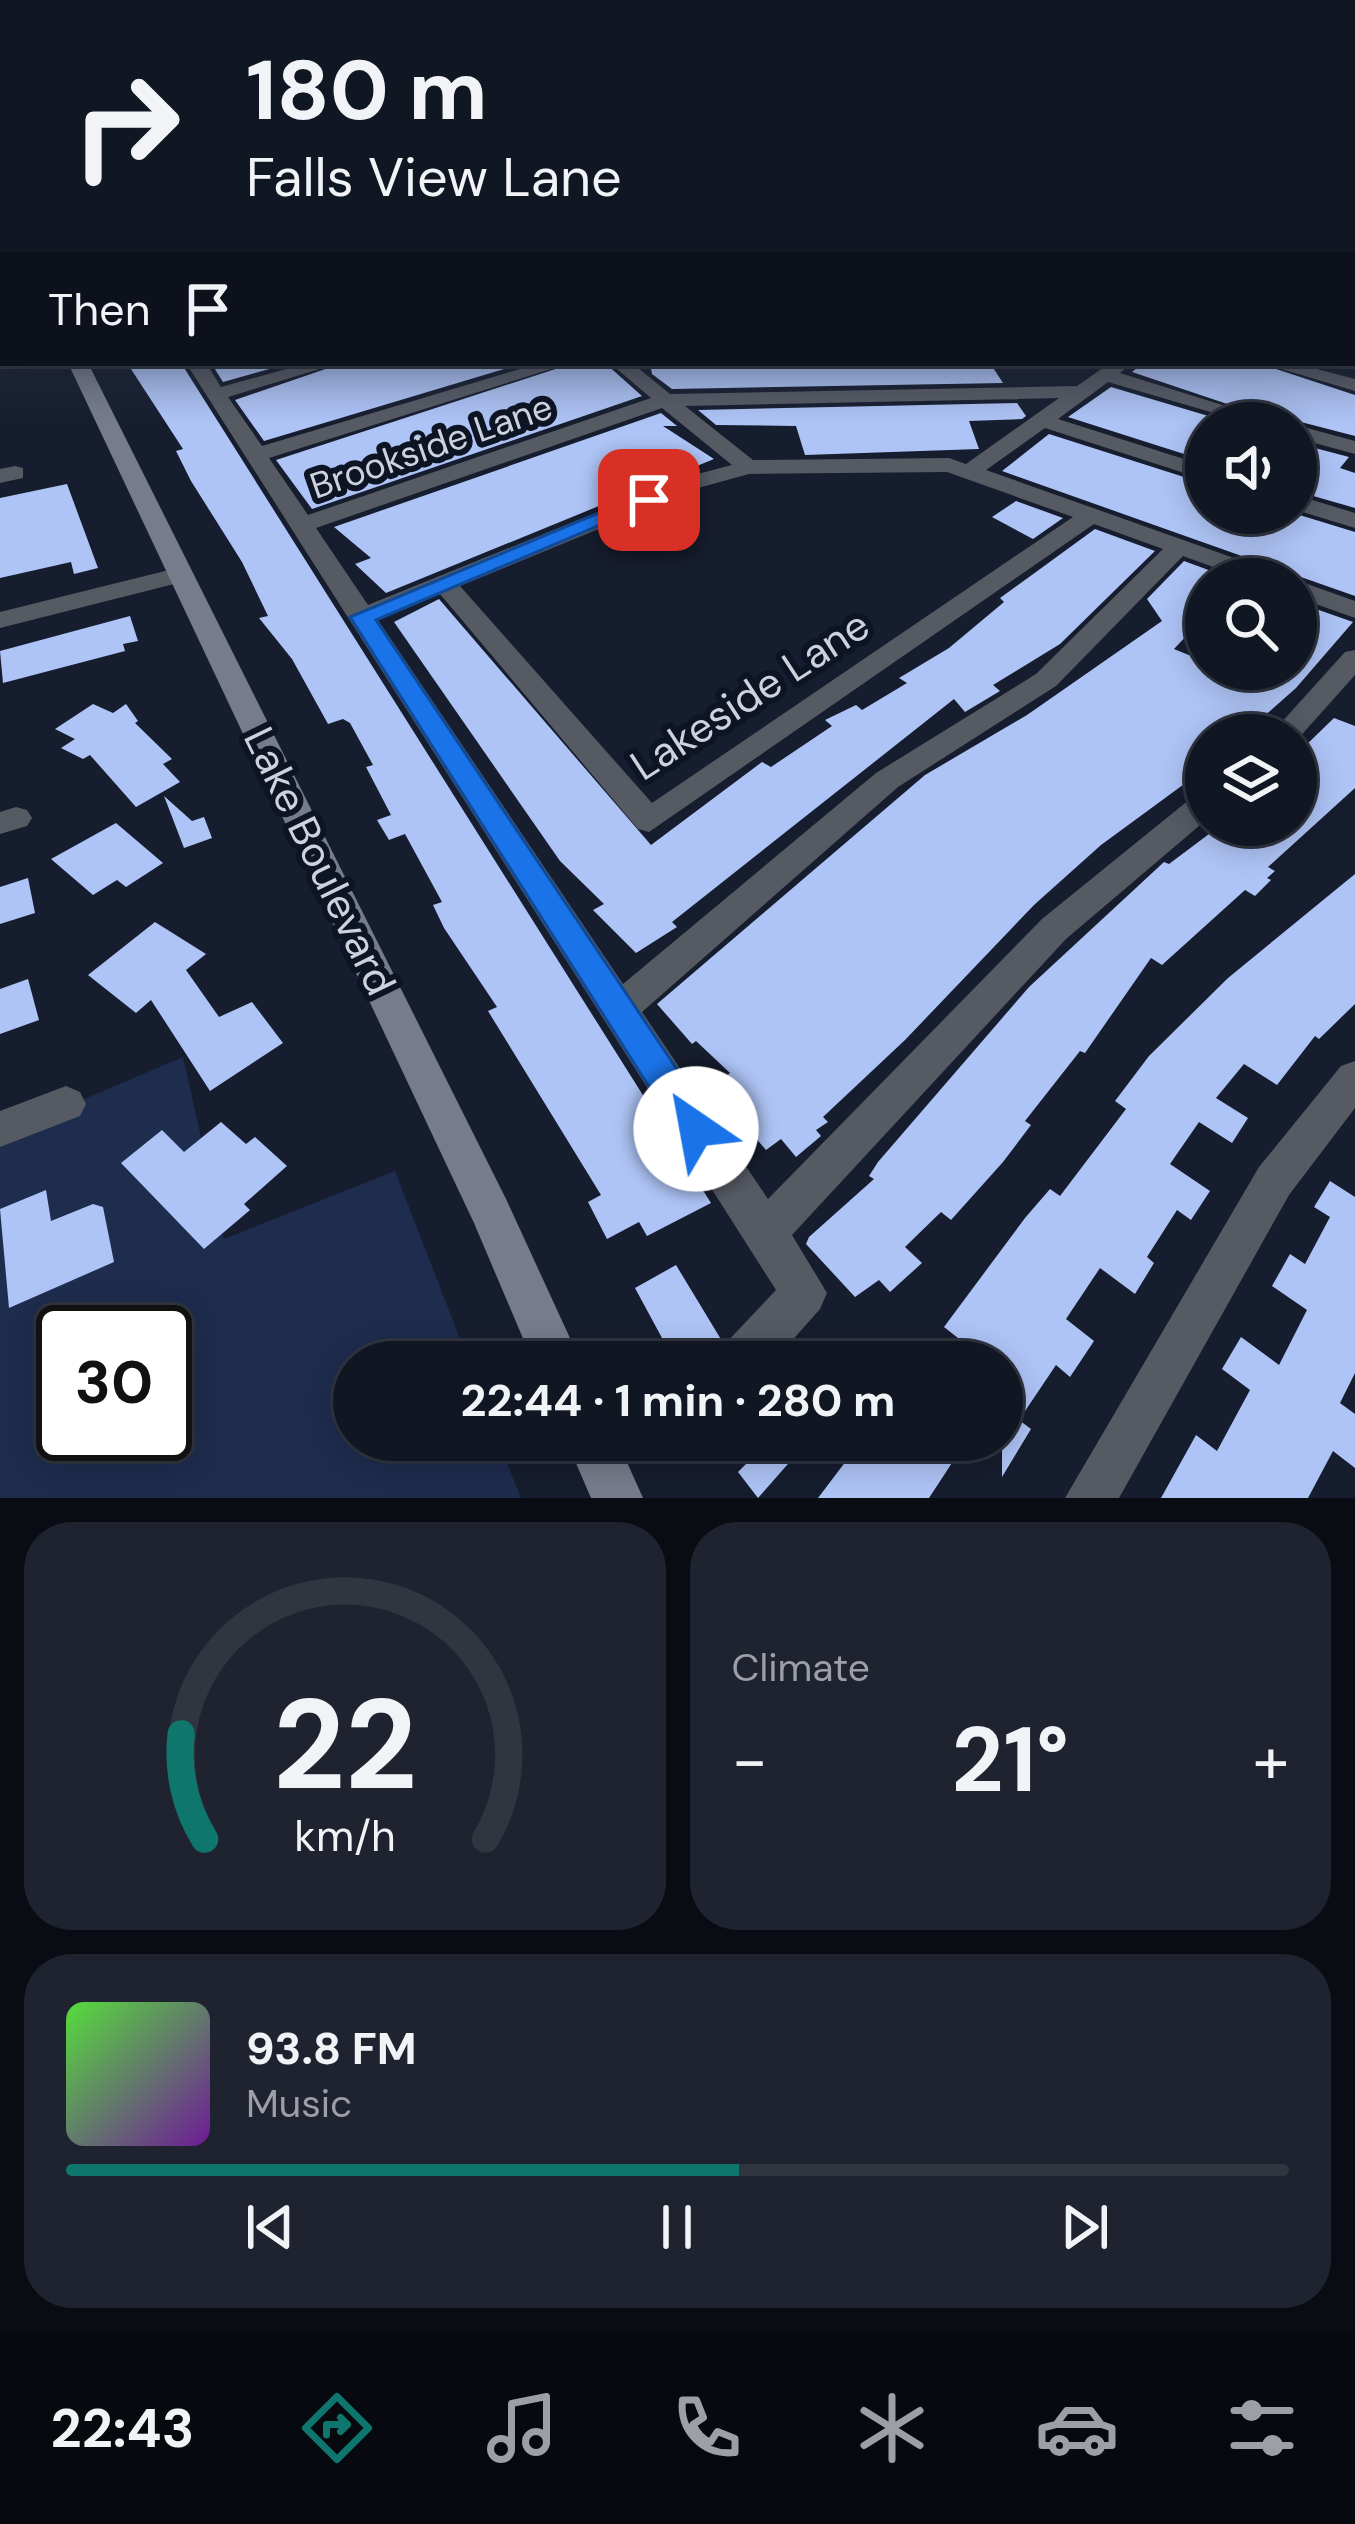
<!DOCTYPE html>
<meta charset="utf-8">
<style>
:root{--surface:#101622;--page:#1e232f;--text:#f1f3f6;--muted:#9c9fa5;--line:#303540;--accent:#0f766e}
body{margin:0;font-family:"DM Sans",sans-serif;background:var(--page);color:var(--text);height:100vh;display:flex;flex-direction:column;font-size:45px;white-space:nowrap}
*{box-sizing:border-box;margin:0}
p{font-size:39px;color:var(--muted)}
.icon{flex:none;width:66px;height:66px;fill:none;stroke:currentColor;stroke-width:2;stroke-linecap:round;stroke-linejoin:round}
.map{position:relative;height:1498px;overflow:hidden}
.panel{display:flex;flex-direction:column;gap:24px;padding:24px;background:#090c13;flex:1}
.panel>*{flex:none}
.top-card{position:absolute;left:0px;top:0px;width:1356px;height:366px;box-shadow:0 6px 30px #0003,0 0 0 3px var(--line);background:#101622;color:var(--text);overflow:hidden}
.buttons{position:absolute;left:1185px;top:402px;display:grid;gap:24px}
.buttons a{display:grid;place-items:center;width:132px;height:132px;border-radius:50%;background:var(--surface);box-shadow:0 6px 30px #0003,0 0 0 3px var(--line);font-size:60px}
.speed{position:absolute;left:36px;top:1305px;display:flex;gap:24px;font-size:60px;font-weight:700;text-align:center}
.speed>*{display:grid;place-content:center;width:156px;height:156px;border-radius:50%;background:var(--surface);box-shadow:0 6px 30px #0003,0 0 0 3px var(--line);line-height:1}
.speed .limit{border:6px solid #111;border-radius:18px;background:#fff;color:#111}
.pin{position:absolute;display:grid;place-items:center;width:102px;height:102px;color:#fff;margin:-51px;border-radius:24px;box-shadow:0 6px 18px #0006}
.me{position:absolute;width:132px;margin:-66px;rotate:327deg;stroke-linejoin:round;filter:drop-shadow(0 0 9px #0008)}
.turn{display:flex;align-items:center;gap:42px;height:252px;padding:0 48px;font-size:54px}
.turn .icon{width:156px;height:156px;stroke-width:2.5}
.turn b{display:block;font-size:84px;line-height:102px}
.then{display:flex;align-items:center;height:114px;padding:0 48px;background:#0003;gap:24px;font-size:45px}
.big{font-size:90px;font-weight:700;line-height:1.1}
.panel .widget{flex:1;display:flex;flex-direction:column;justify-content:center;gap:18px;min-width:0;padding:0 42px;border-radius:48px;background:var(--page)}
.panel .dial{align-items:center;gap:0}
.dial svg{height:312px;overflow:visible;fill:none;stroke:var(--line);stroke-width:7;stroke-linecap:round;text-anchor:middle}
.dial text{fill:var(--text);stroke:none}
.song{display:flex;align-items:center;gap:36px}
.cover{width:144px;height:144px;border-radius:18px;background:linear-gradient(135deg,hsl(110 70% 55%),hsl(280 70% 35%))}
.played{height:12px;border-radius:6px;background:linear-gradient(90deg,var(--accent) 55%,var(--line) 55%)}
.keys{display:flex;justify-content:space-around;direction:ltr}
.heat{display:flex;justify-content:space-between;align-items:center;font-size:66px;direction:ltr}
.panel .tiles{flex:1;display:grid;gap:24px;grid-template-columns:1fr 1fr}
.widget:last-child{grid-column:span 2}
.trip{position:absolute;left:333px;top:1341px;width:690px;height:120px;border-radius:60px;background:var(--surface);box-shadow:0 6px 30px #0003,0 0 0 3px var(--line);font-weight:700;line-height:120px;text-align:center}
.tab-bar{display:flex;height:192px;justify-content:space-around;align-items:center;background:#06090e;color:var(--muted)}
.tab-bar .icon{width:84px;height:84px}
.tab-bar .active{color:var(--accent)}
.tab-bar b{font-size:54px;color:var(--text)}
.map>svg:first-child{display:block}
.green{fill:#1e2c4e;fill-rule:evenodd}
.building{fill:#aec4f6}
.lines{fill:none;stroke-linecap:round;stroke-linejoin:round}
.street{fill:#565a63;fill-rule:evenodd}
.secondary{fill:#767c8b;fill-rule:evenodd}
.route{fill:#1a73e8;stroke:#114b97;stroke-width:3}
.labels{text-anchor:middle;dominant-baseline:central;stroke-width:12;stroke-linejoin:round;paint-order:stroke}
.far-street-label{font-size:36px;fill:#cdd2dd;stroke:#0d1424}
.street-label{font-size:42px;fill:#cdd2dd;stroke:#0d1424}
</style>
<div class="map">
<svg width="1355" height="1498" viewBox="0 0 1355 1498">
<rect width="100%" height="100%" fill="#161d2e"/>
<path class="green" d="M 183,1057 L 224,1239 L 395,1171 L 469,1362 L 354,1362 L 354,1440 L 498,1440 L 521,1498 L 0,1498 L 0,1135 ZM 63,1332 L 165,1332 L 165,1434 L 63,1434 Z"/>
<path class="building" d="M 147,363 L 181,363 L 711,1203 L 647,1236 L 639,1222 L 607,1239 L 588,1202 L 601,1195 L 488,1011 L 497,1007 L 444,928 L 433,905 L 442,902 L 405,834 L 389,840 L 377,820 L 391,815 L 366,767 L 373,765 L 350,723 L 343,719 L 328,724 L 292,659 L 259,618 L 268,616 L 242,562 L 191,481 L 176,451 L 183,449 L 129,366 Z
M 224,363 L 291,363 L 223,382 L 213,366 Z
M 343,363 L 524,363 L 264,441 L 235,400 Z
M 574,363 L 605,363 L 642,396 L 312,509 L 276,460 Z
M 650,363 L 756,363 L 758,369 L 811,368 L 809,363 L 838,367 L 990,363 L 1003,383 L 672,389 L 652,374 Z
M 1143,363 L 1187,369 L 1195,363 L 1258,363 L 1355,395 L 1355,436 L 1297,421 L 1284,423 L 1132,372 Z
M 1111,387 L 1232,423 L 1206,423 L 1206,461 L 1068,417 Z
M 1017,403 L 1026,416 L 1022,419 L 969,421 L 979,449 L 805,455 L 796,426 L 716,425 L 698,410 Z
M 661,413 L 677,426 L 663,426 L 714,459 L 386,593 L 355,564 L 371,558 L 334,527 Z
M 1049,434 L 1206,484 L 1206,513 L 1293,513 L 1355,532 L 1355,596 L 1298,576 L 1287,579 L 1281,570 L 1002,471 Z
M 1296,443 L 1349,457 L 1340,468 L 1355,473 L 1355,508 L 1296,491 L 1296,478 L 1311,465 L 1296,461 Z
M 67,484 L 98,568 L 74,574 L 71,562 L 0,578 L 0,498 Z
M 1016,501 L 1063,518 L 1033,539 L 992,517 Z
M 1095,529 L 1155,551 L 1060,644 L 993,685 L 1000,691 L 965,712 L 954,699 L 672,922 L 677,927 L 636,953 L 593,910 L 604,904 L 560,861 L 394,622 L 439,599 L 651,845 L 762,762 L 771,767 L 832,726 L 825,720 L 856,705 L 862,710 L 907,683 L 899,678 L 949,648 L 1004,602 L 1000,598 Z
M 1184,561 L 1233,579 L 1206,579 L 1206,615 L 1174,649 L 1206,662 L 1206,669 L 1296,669 L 1296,602 L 1353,622 L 1296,688 L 1243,735 L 1206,735 L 1206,768 L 1101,845 L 1034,905 L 905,1040 L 823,1117 L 828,1122 L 816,1130 L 821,1136 L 796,1157 L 781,1139 L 766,1150 L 717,1093 L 733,1083 L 726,1076 L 730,1073 L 696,1041 L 692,1044 L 657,1004 L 925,775 L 1027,715 L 1162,621 L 1147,599 Z
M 130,616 L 138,641 L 123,644 L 125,651 L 3,683 L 0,651 Z
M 93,704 L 113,713 L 126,704 L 138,721 L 135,723 L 172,759 L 163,764 L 180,782 L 136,807 L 90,755 L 83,759 L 61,748 L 75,739 L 55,729 Z
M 1334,718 L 1355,726 L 1355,788 L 1268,867 L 1275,871 L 1267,878 L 1271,880 L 1255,896 L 1245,890 L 1162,965 L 1151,958 L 1085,1053 L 1080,1051 L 1025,1121 L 1031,1125 L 1003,1162 L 951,1220 L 941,1212 L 905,1247 L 922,1263 L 890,1292 L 879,1280 L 855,1297 L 806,1244 L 809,1237 L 874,1179 L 869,1176 L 878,1162 L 1029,987 L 1164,862 L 1169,864 L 1221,825 L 1299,825 L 1296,745 L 1304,747 Z
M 164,796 L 192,821 L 204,817 L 212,838 L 184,848 Z
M 116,823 L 163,863 L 126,887 L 117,880 L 93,895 L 51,859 Z
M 1355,874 L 1355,1004 L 1319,1039 L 1315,1036 L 1277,1085 L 1244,1064 L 1216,1098 L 1248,1118 L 1232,1143 L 1199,1122 L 1170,1164 L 1210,1191 L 1191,1220 L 1177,1210 L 1147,1257 L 1154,1263 L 1135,1294 L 1100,1268 L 1066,1319 L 1094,1341 L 1070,1377 L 1056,1365 L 1019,1420 L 1031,1429 L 1002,1477 L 1002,1362 L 942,1362 L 958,1338 L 944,1327 L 1025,1218 L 1050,1189 L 1060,1196 L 1126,1109 L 1115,1101 L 1149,1056 L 1228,978 Z
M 28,878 L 35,913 L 0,924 L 0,887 Z
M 155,922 L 206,954 L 186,970 L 219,1017 L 252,1002 L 283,1043 L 210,1091 L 151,1000 L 136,1013 L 88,975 Z
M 28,979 L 39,1020 L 0,1034 L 0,989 Z
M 221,1122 L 246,1144 L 255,1137 L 287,1166 L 244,1204 L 250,1210 L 204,1249 L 121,1163 L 162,1130 L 184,1152 Z
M 1330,1181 L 1355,1197 L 1355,1373 L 1340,1403 L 1355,1414 L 1355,1468 L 1333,1451 L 1308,1498 L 1161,1498 L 1196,1435 L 1217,1451 L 1250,1390 L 1222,1369 L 1241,1337 L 1279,1365 L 1307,1310 L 1272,1286 L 1290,1254 L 1305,1264 L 1330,1217 L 1314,1207 Z
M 46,1190 L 51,1221 L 93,1204 L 103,1207 L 114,1262 L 9,1308 L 0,1209 Z
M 676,1265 L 722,1341 L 704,1362 L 675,1362 L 635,1288 Z
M 770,1440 L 809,1440 L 758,1498 L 738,1472 Z
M 862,1440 L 967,1440 L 929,1498 L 818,1498 Z"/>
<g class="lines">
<path class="street" d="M 0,214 L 3,214 L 0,225 Z
M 1353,292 L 1355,292 L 1355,303 L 1353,303 Z
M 1353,326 L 1355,326 L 1355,336 L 1353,336 Z
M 186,363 L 206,363 L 221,387 L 308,363 L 339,363 L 228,397 L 262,446 L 540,363 L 570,363 L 269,458 L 308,515 L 651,398 L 610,363 L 632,363 L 670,394 L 1077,386 L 1110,363 L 1132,363 L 1120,373 L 1280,423 L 1248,423 L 1108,382 L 1058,419 L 1206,466 L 1206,480 L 1045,428 L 986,470 L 1279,574 L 1283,579 L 1246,579 L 1183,556 L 1056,686 L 898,787 L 642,1012 L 768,1199 L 1042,919 L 1195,795 L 1206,792 L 1206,820 L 1066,939 L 792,1235 L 827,1293 L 820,1309 L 773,1362 L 717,1362 L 724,1345 L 776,1290 ZM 1059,398 L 966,464 L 949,458 L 753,460 L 685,406 ZM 662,408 L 732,465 L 682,478 L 368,605 L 316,528 ZM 947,472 L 1073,517 L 652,803 L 460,586 L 698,488 L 749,474 ZM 1094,524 L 1163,549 L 1036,674 L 876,773 L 623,984 L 378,620 L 440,594 L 638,829 L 649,832 Z
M 1262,363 L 1294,363 L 1355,379 L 1355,391 Z
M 1296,425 L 1355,441 L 1355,454 L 1296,438 Z
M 15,466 L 23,468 L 23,478 L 0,483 L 0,469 Z
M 1296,495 L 1355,513 L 1355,528 L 1296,510 Z
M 181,567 L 190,570 L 190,580 L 0,628 L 0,612 Z
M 1296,580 L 1355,601 L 1355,618 L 1296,597 Z
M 1355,650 L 1355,675 L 1296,741 L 1296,735 L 1270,735 L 1345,652 Z
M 16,807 L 27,810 L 32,818 L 27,826 L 0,834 L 0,812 Z
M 1355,1061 L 1355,1108 L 1289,1195 L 1119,1498 L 1065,1498 L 1259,1167 L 1341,1066 Z
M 66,1086 L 80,1092 L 86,1104 L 80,1116 L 0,1147 L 0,1111 Z"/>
<path class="secondary" d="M 68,363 L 88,363 L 506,1199 L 581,1362 L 533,1362 L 474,1223 Z
M 566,1440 L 617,1440 L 643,1498 L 591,1498 Z"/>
</g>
<linearGradient id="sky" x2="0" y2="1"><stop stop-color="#0c1019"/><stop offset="0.5" stop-color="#364057"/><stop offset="1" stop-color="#364057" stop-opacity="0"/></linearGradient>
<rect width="1355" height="424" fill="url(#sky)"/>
<path class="route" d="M 642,495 L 659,500 L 376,620 L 709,1117 L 714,1129 L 709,1140 L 696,1145 L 683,1140 L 350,617 Z"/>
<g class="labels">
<g class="far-street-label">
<text transform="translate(431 446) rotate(-19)">Brookside Lane</text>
</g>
<g class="street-label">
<text transform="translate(750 695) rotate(-33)">Lakeside Lane</text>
<text transform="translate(320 861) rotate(64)">Lake Boulevard</text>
</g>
</g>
</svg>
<div class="buttons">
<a><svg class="icon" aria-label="sound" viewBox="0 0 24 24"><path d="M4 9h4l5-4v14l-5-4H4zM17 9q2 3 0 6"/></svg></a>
<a><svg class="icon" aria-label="search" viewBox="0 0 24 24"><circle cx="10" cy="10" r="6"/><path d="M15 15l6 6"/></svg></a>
<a><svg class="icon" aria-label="layers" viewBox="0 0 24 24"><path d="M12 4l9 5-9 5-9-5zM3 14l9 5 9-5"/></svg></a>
</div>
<div class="speed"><div class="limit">30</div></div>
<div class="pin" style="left:649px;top:500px;background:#d93025"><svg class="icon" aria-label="arrive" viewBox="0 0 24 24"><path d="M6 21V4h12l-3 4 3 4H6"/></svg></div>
<svg class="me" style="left:696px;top:1129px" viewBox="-20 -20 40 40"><circle r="19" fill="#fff"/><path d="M0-13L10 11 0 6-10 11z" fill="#1a73e8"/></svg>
<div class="trip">22:44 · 1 min · 280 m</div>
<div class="top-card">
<div class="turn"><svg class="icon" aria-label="right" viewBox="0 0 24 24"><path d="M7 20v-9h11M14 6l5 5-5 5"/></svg><div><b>180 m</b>Falls View Lane</div></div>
<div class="then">Then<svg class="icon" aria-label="arrive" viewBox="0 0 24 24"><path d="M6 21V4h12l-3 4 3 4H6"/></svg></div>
</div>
</div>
<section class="panel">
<div class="tiles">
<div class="widget dial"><svg viewBox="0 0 100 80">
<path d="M14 69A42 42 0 1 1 86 69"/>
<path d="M14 69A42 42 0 0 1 8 42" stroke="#0f766e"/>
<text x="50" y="56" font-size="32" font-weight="700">22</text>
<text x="50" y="72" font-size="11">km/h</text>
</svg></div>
<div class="widget"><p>Climate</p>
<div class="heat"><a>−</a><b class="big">21°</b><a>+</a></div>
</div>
<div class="widget">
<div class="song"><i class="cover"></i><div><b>93.8 FM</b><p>Music</p></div></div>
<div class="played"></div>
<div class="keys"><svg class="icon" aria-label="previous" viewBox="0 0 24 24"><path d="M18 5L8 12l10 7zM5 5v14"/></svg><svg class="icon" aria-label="pause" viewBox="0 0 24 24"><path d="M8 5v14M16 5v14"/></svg><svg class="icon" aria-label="next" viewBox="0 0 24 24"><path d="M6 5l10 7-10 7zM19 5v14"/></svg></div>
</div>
</div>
</section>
<nav class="tab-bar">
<b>22:43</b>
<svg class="icon active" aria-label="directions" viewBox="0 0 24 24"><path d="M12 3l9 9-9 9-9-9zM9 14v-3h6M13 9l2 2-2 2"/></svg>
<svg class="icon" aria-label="music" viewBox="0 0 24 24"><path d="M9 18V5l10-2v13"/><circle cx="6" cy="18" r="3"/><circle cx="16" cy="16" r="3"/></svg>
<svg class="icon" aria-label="phone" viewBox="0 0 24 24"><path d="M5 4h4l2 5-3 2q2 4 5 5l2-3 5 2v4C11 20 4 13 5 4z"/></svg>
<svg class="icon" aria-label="climate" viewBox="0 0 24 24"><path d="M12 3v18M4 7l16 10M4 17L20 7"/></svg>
<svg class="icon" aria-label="car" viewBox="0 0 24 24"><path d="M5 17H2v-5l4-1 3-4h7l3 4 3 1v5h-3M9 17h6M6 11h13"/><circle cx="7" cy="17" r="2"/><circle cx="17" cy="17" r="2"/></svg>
<svg class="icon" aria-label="filters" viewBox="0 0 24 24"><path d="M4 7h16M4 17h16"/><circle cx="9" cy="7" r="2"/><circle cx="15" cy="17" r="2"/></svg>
</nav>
